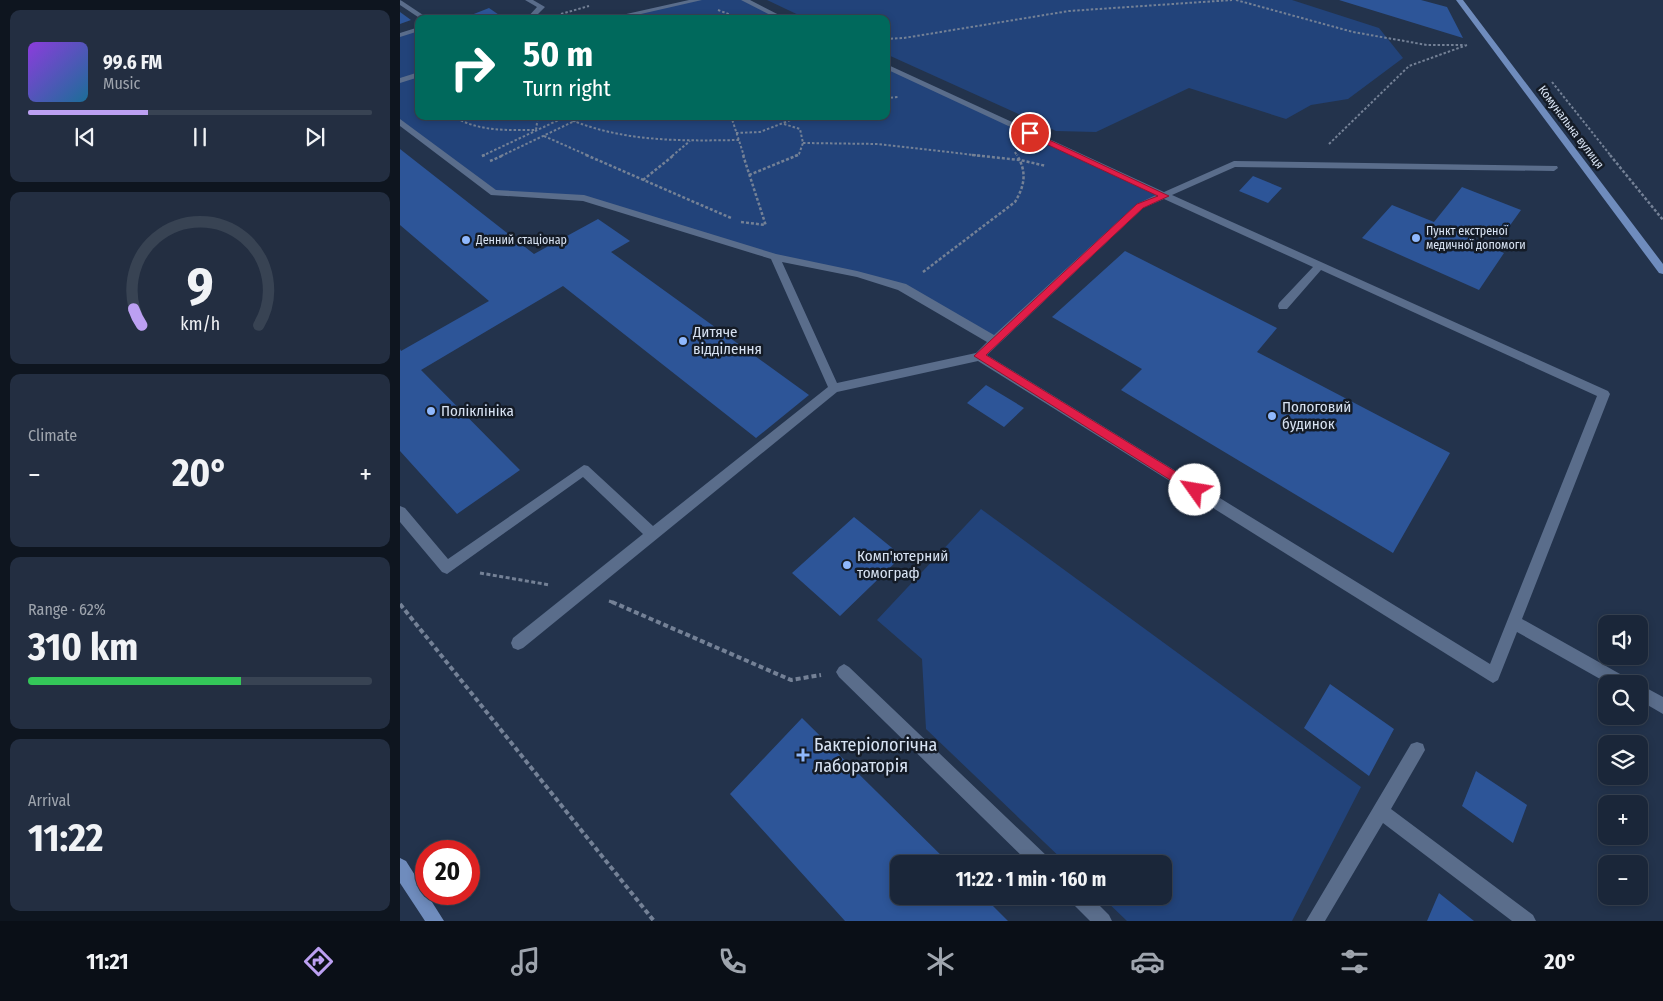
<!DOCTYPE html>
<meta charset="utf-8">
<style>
:root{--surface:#1a2639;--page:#232e41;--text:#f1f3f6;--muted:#9fa5ae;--line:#384353;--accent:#bca0f2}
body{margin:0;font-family:"Fira Sans Condensed",sans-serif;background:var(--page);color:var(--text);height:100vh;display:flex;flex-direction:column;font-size:19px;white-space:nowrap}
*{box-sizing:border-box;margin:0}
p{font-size:16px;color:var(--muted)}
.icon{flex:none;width:28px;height:28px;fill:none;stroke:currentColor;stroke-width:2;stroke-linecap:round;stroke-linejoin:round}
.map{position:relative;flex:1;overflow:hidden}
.side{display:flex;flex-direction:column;gap:10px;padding:10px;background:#0e151f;width:400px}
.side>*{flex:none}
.guide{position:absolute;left:15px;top:15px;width:475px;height:105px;border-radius:10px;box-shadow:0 2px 8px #0003,0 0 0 1px var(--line);background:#00695c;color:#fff;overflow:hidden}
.fabs{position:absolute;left:1198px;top:615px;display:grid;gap:10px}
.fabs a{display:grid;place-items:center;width:50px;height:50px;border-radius:10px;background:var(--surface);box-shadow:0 2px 8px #0003,0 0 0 1px var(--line);font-size:25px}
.speed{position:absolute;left:15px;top:840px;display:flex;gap:10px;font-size:25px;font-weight:700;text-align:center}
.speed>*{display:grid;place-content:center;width:65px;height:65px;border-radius:50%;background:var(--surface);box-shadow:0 2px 8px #0003,0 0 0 1px var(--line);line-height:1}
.speed .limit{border:8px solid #d22;background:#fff;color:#111}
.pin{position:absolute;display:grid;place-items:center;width:42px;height:42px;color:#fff;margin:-21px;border:2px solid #fff;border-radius:50%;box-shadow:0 1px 5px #0007}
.me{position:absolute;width:55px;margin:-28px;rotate:302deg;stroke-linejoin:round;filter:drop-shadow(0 0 4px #0008)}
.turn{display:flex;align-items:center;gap:18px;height:105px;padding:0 25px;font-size:22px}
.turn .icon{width:65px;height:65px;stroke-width:2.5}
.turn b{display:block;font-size:35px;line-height:42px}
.big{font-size:38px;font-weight:700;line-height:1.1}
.side .tile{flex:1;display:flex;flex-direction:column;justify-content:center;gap:8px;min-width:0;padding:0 18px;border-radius:10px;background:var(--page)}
.side .dial{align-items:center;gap:0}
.dial svg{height:130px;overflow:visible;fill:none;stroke:var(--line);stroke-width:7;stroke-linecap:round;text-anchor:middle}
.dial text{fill:var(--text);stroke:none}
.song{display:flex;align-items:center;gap:15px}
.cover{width:60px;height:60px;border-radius:8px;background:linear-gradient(135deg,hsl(270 70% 55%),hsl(200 70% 35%))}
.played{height:5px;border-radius:2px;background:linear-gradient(90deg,var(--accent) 35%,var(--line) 35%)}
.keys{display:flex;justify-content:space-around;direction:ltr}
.heat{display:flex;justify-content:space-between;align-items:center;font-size:28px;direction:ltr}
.charge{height:8px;border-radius:4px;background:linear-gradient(90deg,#34c759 62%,var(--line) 0)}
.trip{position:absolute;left:490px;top:855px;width:282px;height:50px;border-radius:10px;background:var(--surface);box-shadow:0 2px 8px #0003,0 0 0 1px var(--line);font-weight:700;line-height:50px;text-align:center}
.dock{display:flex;height:80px;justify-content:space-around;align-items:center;background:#0a0f17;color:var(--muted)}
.dock .icon{width:35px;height:35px}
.dock .selected{color:var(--accent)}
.dock b{font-size:22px;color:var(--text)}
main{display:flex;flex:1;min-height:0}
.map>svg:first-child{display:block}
.green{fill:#22437a}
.building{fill:#2d5598}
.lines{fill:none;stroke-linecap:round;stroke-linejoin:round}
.path-far3{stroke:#748196;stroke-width:2;stroke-dasharray:2.5 2;stroke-linecap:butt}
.path-far2{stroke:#748196;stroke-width:2.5;stroke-dasharray:3 2;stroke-linecap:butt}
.path-far1{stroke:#748196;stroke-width:3;stroke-dasharray:4 2.5;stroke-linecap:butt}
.path{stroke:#748196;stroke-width:4;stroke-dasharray:5 3;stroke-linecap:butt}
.lane{fill:#5a6d8b;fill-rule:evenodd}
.secondary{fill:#6f8cbd;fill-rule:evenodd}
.route{fill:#e11d48;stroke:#92132f}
.poi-dot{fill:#8fb8fd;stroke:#141b26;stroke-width:2}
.labels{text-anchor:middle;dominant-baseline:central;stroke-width:5;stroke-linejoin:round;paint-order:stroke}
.far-street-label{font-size:12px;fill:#d7e2f2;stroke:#141b26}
.far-poi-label{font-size:12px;fill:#d7e2f2;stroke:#141b26;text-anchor:start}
.poi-label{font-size:15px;fill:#d7e2f2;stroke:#141b26;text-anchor:start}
.near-poi-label{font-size:18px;fill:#d7e2f2;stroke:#141b26;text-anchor:start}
</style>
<main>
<section class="side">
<div class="tile">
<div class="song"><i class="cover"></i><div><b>99.6 FM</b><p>Music</p></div></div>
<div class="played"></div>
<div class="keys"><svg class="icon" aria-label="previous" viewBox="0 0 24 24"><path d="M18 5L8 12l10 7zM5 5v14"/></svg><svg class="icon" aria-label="pause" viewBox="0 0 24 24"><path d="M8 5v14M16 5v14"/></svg><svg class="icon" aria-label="next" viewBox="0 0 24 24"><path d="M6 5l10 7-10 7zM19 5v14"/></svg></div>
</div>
<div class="tile dial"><svg viewBox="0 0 100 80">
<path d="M14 69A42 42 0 1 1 86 69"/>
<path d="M14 69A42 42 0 0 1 9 59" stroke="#bca0f2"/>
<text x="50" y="56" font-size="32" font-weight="700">9</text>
<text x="50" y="72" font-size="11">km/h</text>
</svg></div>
<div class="tile"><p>Climate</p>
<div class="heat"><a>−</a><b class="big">20°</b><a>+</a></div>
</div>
<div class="tile"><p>Range · 62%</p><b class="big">310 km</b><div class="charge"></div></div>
<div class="tile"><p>Arrival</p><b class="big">11:22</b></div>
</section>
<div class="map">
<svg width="1263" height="921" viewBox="0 0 1263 921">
<rect width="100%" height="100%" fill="#23334c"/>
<path class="green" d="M 299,0 L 344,0 L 384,19 L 207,19 Z
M 367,0 L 892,0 L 979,28 L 1003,58 L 948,99 L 911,105 L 886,119 L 789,88 L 696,132 L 656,131 L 486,54 L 486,19 L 407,19 Z
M 19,29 L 19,116 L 486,116 L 486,66 L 765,196 L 740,206 L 595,341 L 502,287 L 375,257 L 184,198 L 94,193 L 0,122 L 0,35 Z
M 581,509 L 961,787 L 892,921 L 727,921 L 701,896 L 764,896 L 764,864 L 667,864 L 526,729 L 522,659 L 477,620 Z"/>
<path class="building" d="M 939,0 L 1021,0 L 1047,7 L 1063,38 Z
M 89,8 L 105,19 L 61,19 Z
M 0,12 L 11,20 L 0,24 Z
M 0,149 L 134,254 L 198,219 L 230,241 L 211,252 L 409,395 L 356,438 L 163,286 L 21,370 L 120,470 L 57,514 L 0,451 L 0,349 L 1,351 L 89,301 L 0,225 Z
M 853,176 L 882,188 L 868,203 L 839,191 Z
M 1062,187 L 1121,210 L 1101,238 L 1077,228 L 1070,238 L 1104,253 L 1079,290 L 962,238 L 992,205 L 1034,222 Z
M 725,251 L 877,328 L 857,352 L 1050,453 L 993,553 L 721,390 L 742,369 L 652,317 Z
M 586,385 L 624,408 L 604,427 L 567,403 Z
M 454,517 L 502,556 L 440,616 L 392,573 Z
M 930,684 L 994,729 L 969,776 L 904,728 Z
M 402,718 L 550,864 L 499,864 L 499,896 L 583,896 L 608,921 L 445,921 L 330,794 Z
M 1076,771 L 1127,805 L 1113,843 L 1062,806 Z
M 1039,893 L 1074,921 L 1027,921 Z"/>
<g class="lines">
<path class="path-far3" d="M 836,0 L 953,32 L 1027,45 L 1065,45
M 318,10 L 331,15
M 161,14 L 189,6
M 486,39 L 504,38 L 669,11 L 832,0
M 1152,82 L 1211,156
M 486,98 L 498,97
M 53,116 C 78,132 108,130 136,130 L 138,116
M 331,116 L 344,156
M 164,117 C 220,142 278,141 339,140
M 384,124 L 400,129 L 403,143 L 399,154 L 395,156
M 336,133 L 360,132 L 401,116
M 144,136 L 189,156
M 403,143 L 478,144 L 583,156
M 929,144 L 1009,66 L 1067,45
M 615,152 L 617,156
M 82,156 L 165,117
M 101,156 L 185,116
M 272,156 L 290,141"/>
<path class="path-far2" d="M 186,155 L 331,218
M 343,155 L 366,226
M 572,155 L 620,160 L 646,166
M 1210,155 L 1263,220
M 82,156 L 85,155
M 90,161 L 104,155
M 349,175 L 398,155
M 243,180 L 274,155
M 341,222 L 365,225
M 523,272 L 615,202 C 625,185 627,172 617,155"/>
<path class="path-far1" d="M 80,573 L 150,585
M 209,601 L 215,603"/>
<path class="path" d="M 212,602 L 391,680 L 421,675
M 0,604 L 254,921"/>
<path class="lane" d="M 0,0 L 2,1 L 29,19 L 21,19 L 0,5 Z
M 125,0 L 133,0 L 145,7 L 133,19 L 126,19 L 137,7 Z
M 289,0 L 302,0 L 219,19 L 204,19 Z
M 341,0 L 350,0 L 387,19 L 378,19 Z
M 19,27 L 19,31 L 0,37 L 0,33 Z
M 486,64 L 764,192 L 834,161 L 1157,166 L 1158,168 L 1154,171 L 835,167 L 772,195 L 1208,391 L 1210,394 L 1122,619 L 1229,679 L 1231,684 L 1209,684 L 1117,632 L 1098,680 L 1093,683 L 1088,680 L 578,361 L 437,392 L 123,648 L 118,650 L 113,648 L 111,643 L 113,638 L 243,534 L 183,477 L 47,574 L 42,572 L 0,522 L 0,506 L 5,508 L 48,559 L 184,465 L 188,466 L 253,526 L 428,387 L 371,259 L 183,201 L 91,195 L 0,126 L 0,119 L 96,190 L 184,195 L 376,254 L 457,271 L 506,284 L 594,335 L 737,204 L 756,195 L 486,69 ZM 764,199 L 913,267 L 879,303 L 878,306 L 879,309 L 887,309 L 921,270 L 1197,396 L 1090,664 L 587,355 L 743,208 ZM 382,262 L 457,277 L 498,290 L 587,342 L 576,353 L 437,383 Z
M 19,72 L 19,77 L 0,83 L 0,78 Z
M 444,664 L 449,667 L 649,858 L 652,864 L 630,864 L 439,677 L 436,672 L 439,667 Z
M 1239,684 L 1263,697 L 1263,714 L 1239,700 Z
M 1017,742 L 1023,744 L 1025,750 L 991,809 L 1133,915 L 1136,921 L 1112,921 L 983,823 L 925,921 L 906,921 L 1011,744 Z
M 668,896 L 690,896 L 709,915 L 712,921 L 690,921 L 671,902 Z"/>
<path class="secondary" d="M 1056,0 L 1063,0 L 1263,264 L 1263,274 L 1259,273 Z
M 0,858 L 6,861 L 44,921 L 25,921 L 0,883 Z"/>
</g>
<path class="route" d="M 630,131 L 769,196 L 743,208 L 586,355 L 799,486 L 801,490 L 799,493 L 791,493 L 574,356 L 737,204 L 758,196 L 627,135 L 627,132 Z"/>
<g class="poi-dot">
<circle cx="1016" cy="238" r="5"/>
<circle cx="66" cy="240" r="5"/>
<circle cx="283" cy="341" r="5"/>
<circle cx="31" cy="411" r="5"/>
<circle cx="872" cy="416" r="5"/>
<circle cx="447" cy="565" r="5"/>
<path d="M400.5 747.5h5v5h5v5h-5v5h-5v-5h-5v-5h5z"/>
</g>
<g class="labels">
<g class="far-street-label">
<text transform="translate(1171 127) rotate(53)">Комунальна вулиця</text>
</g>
<g class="far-poi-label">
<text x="1026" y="231">Пункт екстреної<tspan x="1026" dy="14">медичної допомоги</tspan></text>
<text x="76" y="240">Денний стаціонар</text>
</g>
<g class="poi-label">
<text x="293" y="332">Дитяче<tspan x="293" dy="17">відділення</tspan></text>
<text x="882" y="407">Пологовий<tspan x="882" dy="17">будинок</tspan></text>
<text x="41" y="411">Поліклініка</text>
<text x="457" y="556">Комп'ютерний<tspan x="457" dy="17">томограф</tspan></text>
</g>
<g class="near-poi-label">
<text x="414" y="745">Бактеріологічна<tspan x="414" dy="21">лабораторія</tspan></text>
</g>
</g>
</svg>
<div class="fabs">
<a><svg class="icon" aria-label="sound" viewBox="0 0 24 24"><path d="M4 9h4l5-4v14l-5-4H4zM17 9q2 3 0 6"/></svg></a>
<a><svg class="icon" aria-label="search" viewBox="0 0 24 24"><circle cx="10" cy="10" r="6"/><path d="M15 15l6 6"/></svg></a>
<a><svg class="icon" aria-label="layers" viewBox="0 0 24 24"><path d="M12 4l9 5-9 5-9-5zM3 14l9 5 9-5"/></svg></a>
<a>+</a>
<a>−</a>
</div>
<div class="speed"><div class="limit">20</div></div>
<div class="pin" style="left:630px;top:133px;background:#d93025"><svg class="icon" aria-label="arrive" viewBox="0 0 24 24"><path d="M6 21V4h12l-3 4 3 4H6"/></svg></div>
<svg class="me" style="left:795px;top:490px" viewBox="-20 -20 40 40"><circle r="19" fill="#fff"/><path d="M0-13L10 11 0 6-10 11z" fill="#e11d48"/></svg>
<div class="trip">11:22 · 1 min · 160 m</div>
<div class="guide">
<div class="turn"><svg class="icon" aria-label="right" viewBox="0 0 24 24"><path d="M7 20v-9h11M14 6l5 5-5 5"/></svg><div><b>50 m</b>Turn right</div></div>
</div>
</div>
</main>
<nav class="dock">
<b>11:21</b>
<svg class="icon selected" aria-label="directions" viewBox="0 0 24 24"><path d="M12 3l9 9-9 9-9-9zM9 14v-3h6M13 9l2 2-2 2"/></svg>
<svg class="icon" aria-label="music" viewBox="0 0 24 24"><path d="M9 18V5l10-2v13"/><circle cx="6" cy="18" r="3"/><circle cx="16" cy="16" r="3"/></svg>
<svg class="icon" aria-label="phone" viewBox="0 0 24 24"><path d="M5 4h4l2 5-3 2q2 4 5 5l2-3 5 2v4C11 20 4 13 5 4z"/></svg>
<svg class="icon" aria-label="climate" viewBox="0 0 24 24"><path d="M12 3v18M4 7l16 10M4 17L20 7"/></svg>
<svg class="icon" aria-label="car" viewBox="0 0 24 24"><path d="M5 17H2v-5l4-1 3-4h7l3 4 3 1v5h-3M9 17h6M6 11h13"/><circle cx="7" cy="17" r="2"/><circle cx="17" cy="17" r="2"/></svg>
<svg class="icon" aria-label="filters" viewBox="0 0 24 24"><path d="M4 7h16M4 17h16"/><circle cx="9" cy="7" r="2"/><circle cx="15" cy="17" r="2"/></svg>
<b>20°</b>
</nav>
